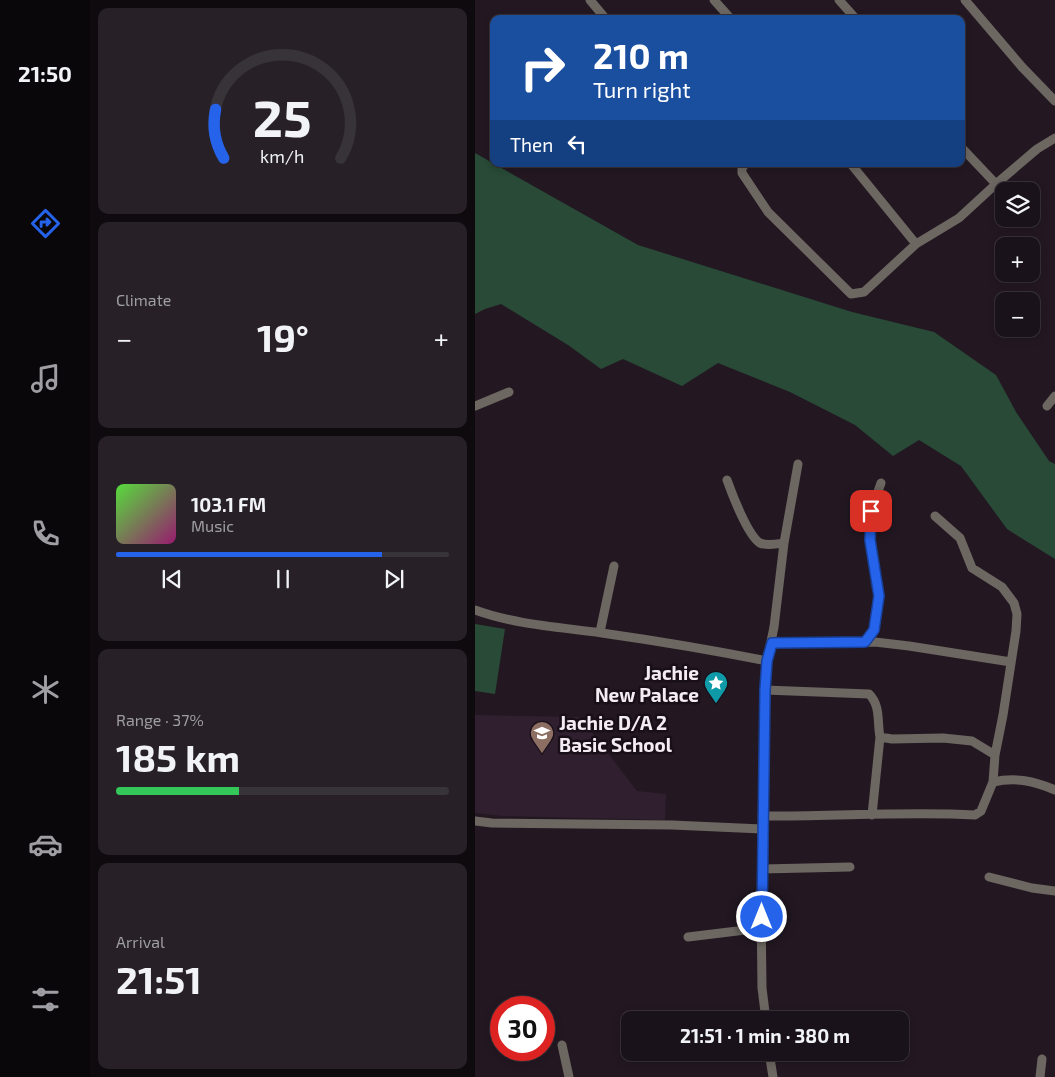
<!DOCTYPE html>
<meta charset="utf-8">
<style>
:root{--surface:#1a121a;--page:#272027;--text:#f1f3f6;--muted:#9f9ea2;--line:#383239;--accent:#2563eb}
body{margin:0;font-family:"Exo 2",sans-serif;background:var(--page);color:var(--text);height:100vh;display:flex;flex-direction:column;font-size:19px;white-space:nowrap}
*{box-sizing:border-box;margin:0}
p{font-size:16px;color:var(--muted)}
.icon{flex:none;width:28px;height:28px;fill:none;stroke:currentColor;stroke-width:2;stroke-linecap:round;stroke-linejoin:round}
.map{position:relative;flex:1;overflow:hidden}
.panel{display:flex;flex-direction:column;gap:8px;padding:8px;background:#0e0a0e;width:385px}
.panel>*{flex:none}
.top-card{position:absolute;left:15px;top:15px;width:475px;height:152px;border-radius:10px;box-shadow:0 2px 8px #0003,0 0 0 1px var(--line);background:#1a4fa0;color:#fff;overflow:hidden}
.buttons{position:absolute;left:520px;top:182px;display:grid;gap:10px}
.buttons a{display:grid;place-items:center;width:45px;height:45px;border-radius:10px;background:var(--surface);box-shadow:0 2px 8px #0003,0 0 0 1px var(--line);font-size:25px}
.speed{position:absolute;left:15px;top:996px;display:flex;gap:10px;font-size:25px;font-weight:700;text-align:center}
.speed>*{display:grid;place-content:center;width:65px;height:65px;border-radius:50%;background:var(--surface);box-shadow:0 2px 8px #0003,0 0 0 1px var(--line);line-height:1}
.speed .limit{border:8px solid #d22;background:#fff;color:#111}
.pin{position:absolute;display:grid;place-items:center;width:42px;height:42px;color:#fff;margin:-21px;border-radius:10px;box-shadow:0 2px 8px #0006}
.me{position:absolute;width:55px;margin:-28px;rotate:0deg;stroke-linejoin:round;filter:drop-shadow(0 0 4px #0008)}
.turn{display:flex;align-items:center;gap:18px;height:105px;padding:0 20px;font-size:22px}
.turn .icon{width:65px;height:65px;stroke-width:2.5}
.turn b{display:block;font-size:35px;line-height:42px}
.then{display:flex;align-items:center;height:48px;padding:0 20px;background:#0003;gap:10px;font-size:19px}
.big{font-size:38px;font-weight:700;line-height:1.1}
.panel .tile{flex:1;display:flex;flex-direction:column;justify-content:center;gap:8px;min-width:0;padding:0 18px;border-radius:10px;background:var(--page)}
.panel .dial{align-items:center;gap:0}
.dial svg{height:130px;overflow:visible;fill:none;stroke:var(--line);stroke-width:7;stroke-linecap:round;text-anchor:middle}
.dial text{fill:var(--text);stroke:none}
.song{display:flex;align-items:center;gap:15px}
.cover{width:60px;height:60px;border-radius:8px;background:linear-gradient(135deg,hsl(110 70% 55%),hsl(320 70% 35%))}
.played{height:5px;border-radius:2px;background:linear-gradient(90deg,var(--accent) 80%,var(--line) 80%)}
.keys{display:flex;justify-content:space-around;direction:ltr}
.heat{display:flex;justify-content:space-between;align-items:center;font-size:28px;direction:ltr}
.charge{height:8px;border-radius:4px;background:linear-gradient(90deg,#34c759 37%,var(--line) 0)}
.trip{position:absolute;left:146px;top:1011px;width:288px;height:50px;border-radius:10px;background:var(--surface);box-shadow:0 2px 8px #0003,0 0 0 1px var(--line);font-weight:700;line-height:50px;text-align:center}
main{display:flex;flex:1;min-height:0}
.dock{display:flex;flex-direction:column;width:90px;justify-content:space-around;align-items:center;background:#0a070a;color:var(--muted)}
.dock .icon{width:35px;height:35px}
.dock .selected{color:var(--accent)}
.dock b{font-size:22px;color:var(--text)}
.map>svg:first-child{display:block}
.built{fill:#30202f}
.green{fill:#284a37}
.lines{fill:none;stroke-linecap:round;stroke-linejoin:round}
.minor{stroke:#6c6761;stroke-width:9}
.route-casing{stroke:#184099;stroke-width:12}
.route{stroke:#2563eb;stroke-width:9}
.labels{text-anchor:middle;dominant-baseline:central;stroke-width:5;stroke-linejoin:round;paint-order:stroke}
.poi-label{font-size:19px;font-weight:bold;fill:#f4ecf3;stroke:#190f19;text-anchor:end}
</style>
<main>
<nav class="dock">
<b>21:50</b>
<svg class="icon selected" aria-label="directions" viewBox="0 0 24 24"><path d="M12 3l9 9-9 9-9-9zM9 14v-3h6M13 9l2 2-2 2"/></svg>
<svg class="icon" aria-label="music" viewBox="0 0 24 24"><path d="M9 18V5l10-2v13"/><circle cx="6" cy="18" r="3"/><circle cx="16" cy="16" r="3"/></svg>
<svg class="icon" aria-label="phone" viewBox="0 0 24 24"><path d="M5 4h4l2 5-3 2q2 4 5 5l2-3 5 2v4C11 20 4 13 5 4z"/></svg>
<svg class="icon" aria-label="climate" viewBox="0 0 24 24"><path d="M12 3v18M4 7l16 10M4 17L20 7"/></svg>
<svg class="icon" aria-label="car" viewBox="0 0 24 24"><path d="M5 17H2v-5l4-1 3-4h7l3 4 3 1v5h-3M9 17h6M6 11h13"/><circle cx="7" cy="17" r="2"/><circle cx="17" cy="17" r="2"/></svg>
<svg class="icon" aria-label="filters" viewBox="0 0 24 24"><path d="M4 7h16M4 17h16"/><circle cx="9" cy="7" r="2"/><circle cx="15" cy="17" r="2"/></svg>
</nav>
<section class="panel">
<div class="tile dial"><svg viewBox="0 0 100 80">
<path d="M14 69A42 42 0 1 1 86 69"/>
<path d="M14 69A42 42 0 0 1 9 39" stroke="#2563eb"/>
<text x="50" y="56" font-size="32" font-weight="700">25</text>
<text x="50" y="72" font-size="11">km/h</text>
</svg></div>
<div class="tile"><p>Climate</p>
<div class="heat"><a>−</a><b class="big">19°</b><a>+</a></div>
</div>
<div class="tile">
<div class="song"><i class="cover"></i><div><b>103.1 FM</b><p>Music</p></div></div>
<div class="played"></div>
<div class="keys"><svg class="icon" aria-label="previous" viewBox="0 0 24 24"><path d="M18 5L8 12l10 7zM5 5v14"/></svg><svg class="icon" aria-label="pause" viewBox="0 0 24 24"><path d="M8 5v14M16 5v14"/></svg><svg class="icon" aria-label="next" viewBox="0 0 24 24"><path d="M6 5l10 7-10 7zM19 5v14"/></svg></div>
</div>
<div class="tile"><p>Range · 37%</p><b class="big">185 km</b><div class="charge"></div></div>
<div class="tile"><p>Arrival</p><b class="big">21:51</b></div>
</section>
<div class="map">
<svg width="580" height="1077" viewBox="0 0 580 1077">
<rect width="100%" height="100%" fill="#231822"/>
<path class="built" d="M 0,715 L 105,717 L 162,791 L 191,794 L 190,820 L 28,816 L 0,813 Z"/>
<path class="green" d="M 0,153 L 163,245 L 377,312 L 459,332 L 521,375 L 541,412 L 574,461 L 580,464 L 580,559 L 532,529 L 486,466 L 444,440 L 418,456 L 380,425 L 315,392 L 243,363 L 207,386 L 148,359 L 126,369 L 93,345 L 26,304 L 10,309 L 0,314 Z
M 0,624 L 30,629 L 20,694 L 0,691 Z"/>
<g class="lines">
<path class="minor" d="M 115,0 L 130,18
M 239,0 L 256,19
M 364,0 L 381,19
M 490,0 L 547,67 L 580,101
M 129,19 L 160,19
M 486,147 L 521,184
M 270,164 L 267,168 L 267,173 L 293,212 L 376,294 L 389,292 L 441,244 L 484,218 L 521,184 L 562,149 L 580,138
M 376,164 L 441,244
M 0,406 L 34,392
M 572,406 L 580,396
M 252,480 C 257,494 273,536 285,543 C 292,546 302,544 309,543
M 0,610 C 41,625 85,627 127,633 C 183,641 237,650 292,661
M 125,632 L 139,566
M 390,642 L 399,631 L 404,596 L 395,540 L 396,511 L 406,483
M 297,643 L 400,642 L 434,646 L 536,662
M 290,690 L 394,694 C 406,706 402,722 405,737 L 417,739 L 468,738 L 497,741 L 520,755
M 518,782 C 541,777 559,781 580,790
M 397,815 L 405,737
M 287,816 C 358,817 429,811 500,815 L 506,811 L 518,782 L 520,755 L 528,715 L 541,631 L 542,614 L 539,603 L 527,587 L 497,568 L 485,538 L 460,516
M 0,821 L 17,823 L 197,825 L 287,829
M 287,869 L 375,867
M 514,877 L 557,888 L 580,891
M 213,937 L 287,928
M 291,1020 L 287,988 L 286,907 L 290,690 L 292,661 L 299,627 L 309,543 L 323,464
M 87,1045 L 94,1077
M 294,1052 L 298,1077
M 565,1077 L 567,1059"/>
</g>
<g class="lines">
<g class="route-casing">
<path id="route" d="M 287,917 L 290,690 L 292,661 L 297,643 L 390,642 L 399,630 L 404,596 L 395,540 L 396,511"/>
</g>
<use href="#route" class="route"/>
</g>
<defs>
<g id="sight-pin" transform="scale(1.25)"><path d="M0 17L-7.5 6A9.5 9.5 0 1 1 7.5 6Z" fill="#0f9aa8" stroke="#190f19"/><path d="M0-6L1.8-2.2L6-1.7L2.9 1.2L3.7 5.4L0 3.3L-3.7 5.4L-2.9 1.2L-6-1.7L-1.8-2.2Z" fill="#fff"/></g>
<g id="school-pin" transform="scale(1.25)"><path d="M0 17L-7.5 6A9.5 9.5 0 1 1 7.5 6Z" fill="#8d6e63" stroke="#190f19"/><path d="M0-5L7-2L0 1L-7-2ZM-4 1L0 2.5L4 1V4Q0 6-4 4Z" fill="#fff"/></g>
</defs>
<g fill-rule="evenodd">
<use href="#sight-pin" x="241" y="683"/>
<use href="#school-pin" x="67" y="733"/>
</g>
<g class="labels">
<g class="poi-label">
<text x="224" y="672">Jachie<tspan x="224" dy="22">New Palace</tspan></text>
<text x="84" y="722" text-anchor="start">Jachie D/A 2<tspan x="84" dy="22">Basic School</tspan></text>
</g>
</g>
</svg>
<div class="buttons">
<a><svg class="icon" aria-label="layers" viewBox="0 0 24 24"><path d="M12 4l9 5-9 5-9-5zM3 14l9 5 9-5"/></svg></a>
<a>+</a>
<a>−</a>
</div>
<div class="speed"><div class="limit">30</div></div>
<div class="pin" style="left:396px;top:511px;background:#d93025"><svg class="icon" aria-label="arrive" viewBox="0 0 24 24"><path d="M6 21V4h12l-3 4 3 4H6"/></svg></div>
<svg class="me" style="left:287px;top:917px" viewBox="-20 -20 40 40"><circle r="17" fill="#2563eb" stroke="#fff" stroke-width="3"/><path d="M0-11L8 9 0 5-8 9z" fill="#fff"/></svg>
<div class="trip">21:51 · 1 min · 380 m</div>
<div class="top-card">
<div class="turn"><svg class="icon" aria-label="right" viewBox="0 0 24 24"><path d="M7 20v-9h11M14 6l5 5-5 5"/></svg><div><b>210 m</b>Turn right</div></div>
<div class="then">Then<svg class="icon" aria-label="left" viewBox="0 0 24 24"><path d="M17 20v-9H6M10 6l-5 5 5 5"/></svg></div>
</div>
</div>
</main>
